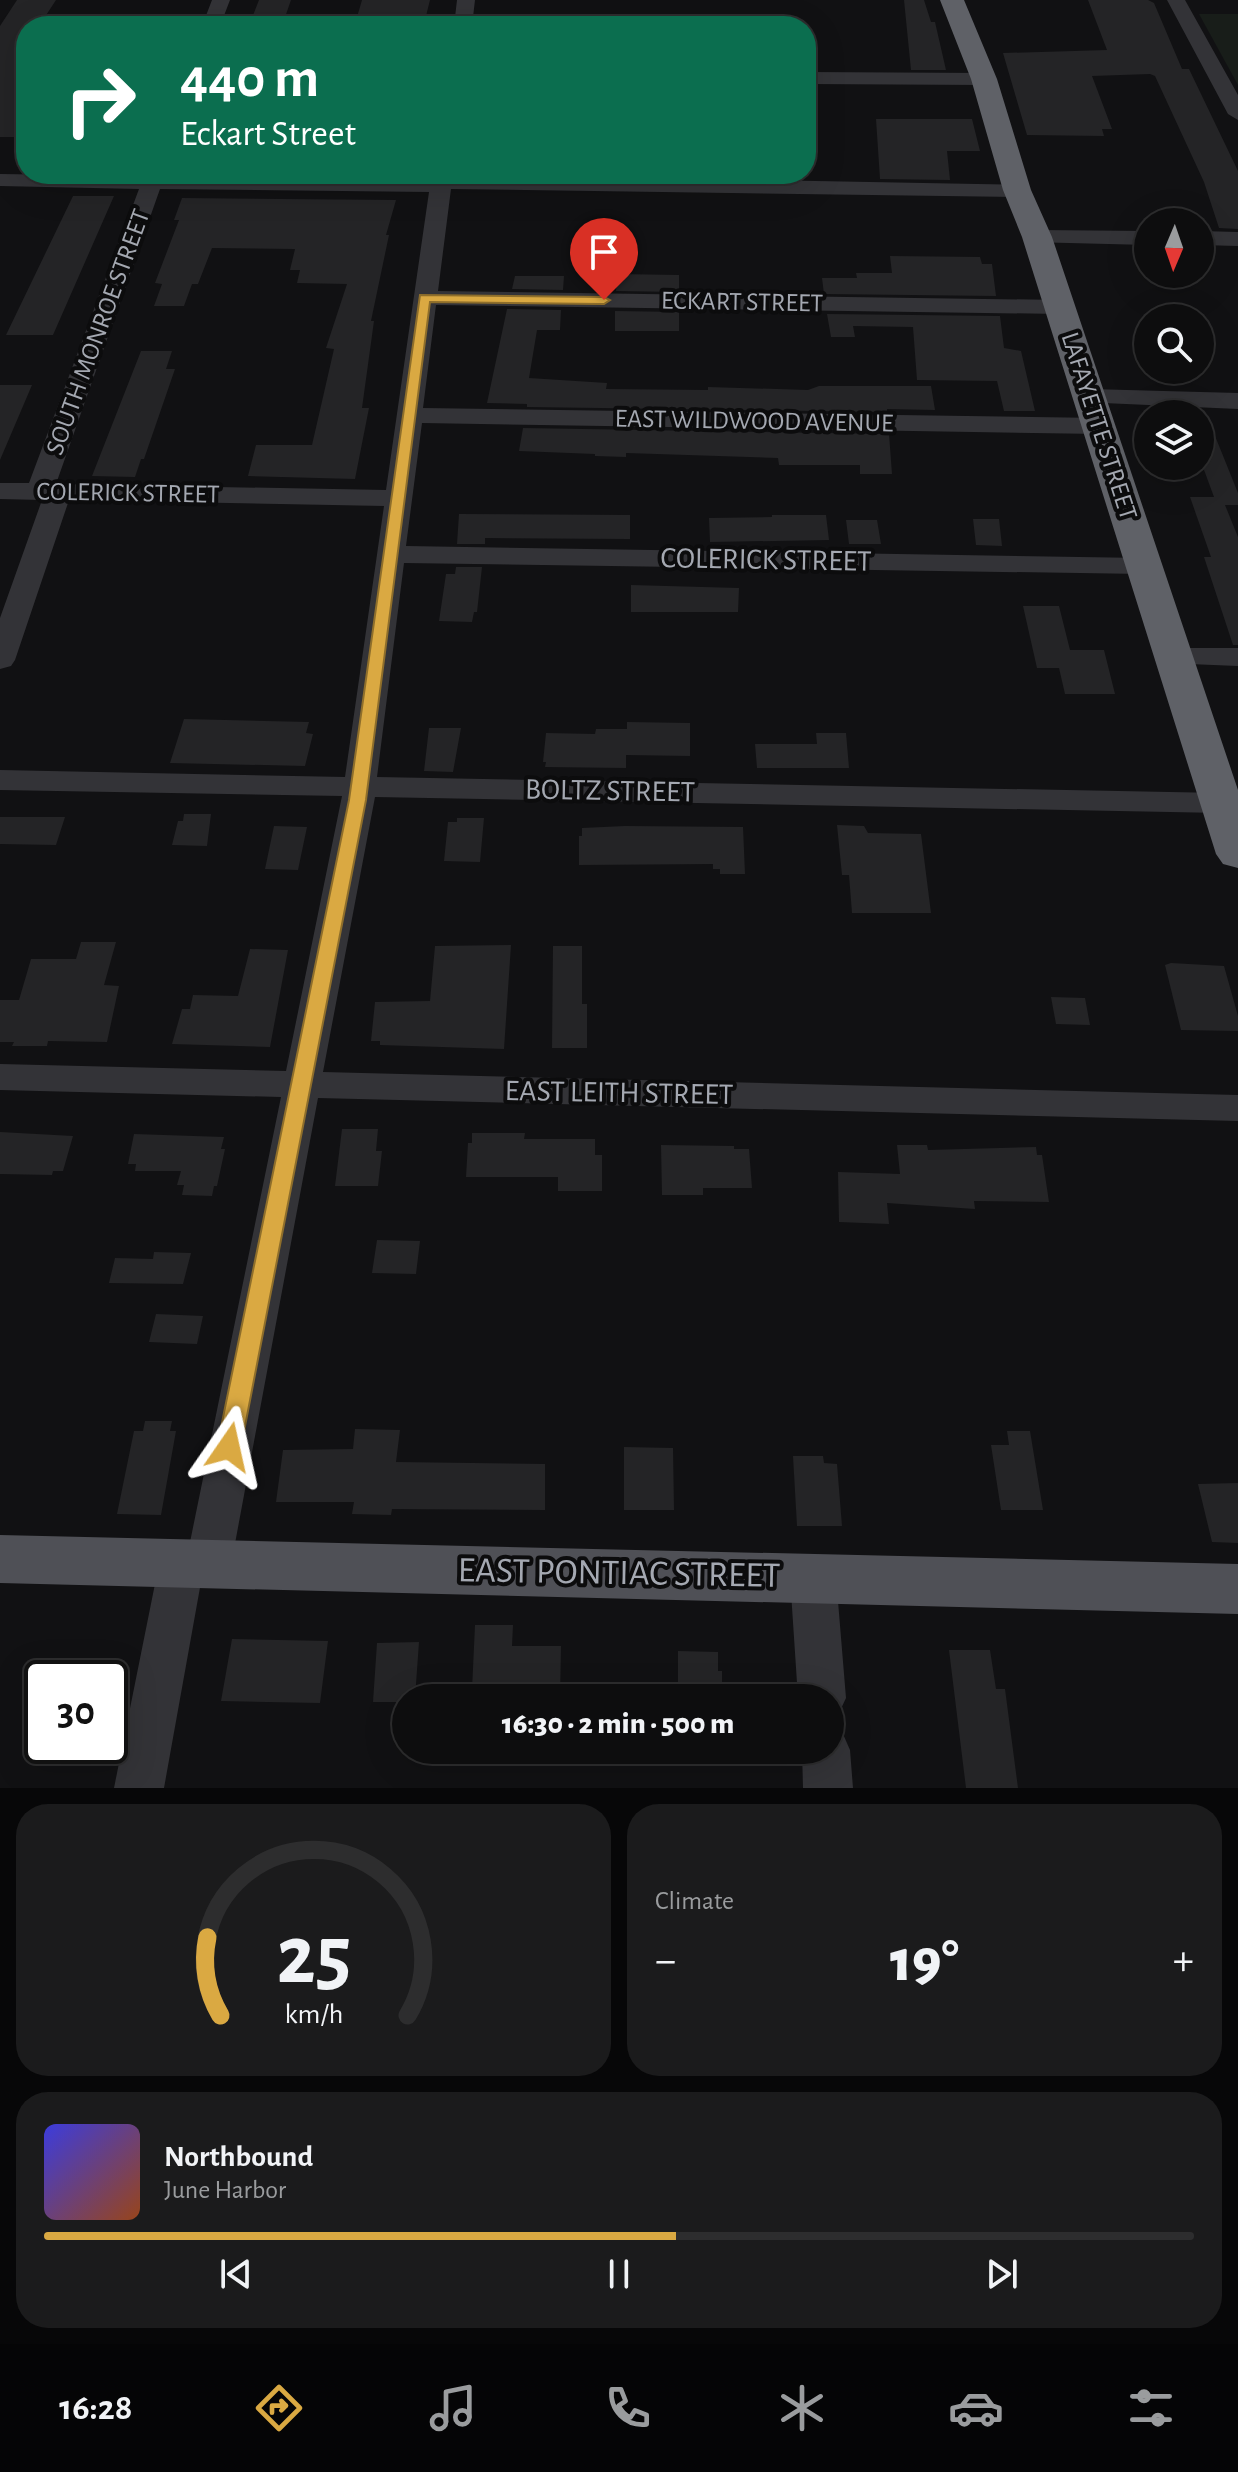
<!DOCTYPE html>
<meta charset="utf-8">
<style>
:root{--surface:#0d0d0e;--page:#1b1b1c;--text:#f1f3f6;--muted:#9a9c9e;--line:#2d2d2e;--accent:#daa942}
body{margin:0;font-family:"Alegreya Sans",sans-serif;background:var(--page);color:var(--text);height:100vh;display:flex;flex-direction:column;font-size:30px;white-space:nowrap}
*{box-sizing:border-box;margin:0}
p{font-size:26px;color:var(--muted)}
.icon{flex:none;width:44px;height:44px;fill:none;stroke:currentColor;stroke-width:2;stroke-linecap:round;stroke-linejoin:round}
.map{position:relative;height:1788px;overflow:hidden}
.details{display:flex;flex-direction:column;gap:16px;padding:16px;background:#070708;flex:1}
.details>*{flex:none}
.banner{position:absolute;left:16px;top:16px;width:800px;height:168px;border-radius:32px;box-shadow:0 8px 32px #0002,0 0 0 2px var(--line);background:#0b6e4f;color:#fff;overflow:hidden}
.needle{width:52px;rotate:182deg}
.buttons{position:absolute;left:1134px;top:208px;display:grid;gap:16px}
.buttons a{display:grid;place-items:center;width:80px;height:80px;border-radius:50%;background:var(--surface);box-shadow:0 8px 32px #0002,0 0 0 2px var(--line);font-size:40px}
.speed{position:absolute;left:24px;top:1660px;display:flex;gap:16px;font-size:40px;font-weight:700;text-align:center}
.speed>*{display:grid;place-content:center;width:104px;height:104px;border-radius:50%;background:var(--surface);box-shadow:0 8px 32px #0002,0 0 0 2px var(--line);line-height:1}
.speed .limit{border:4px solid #111;border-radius:12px;background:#fff;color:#111}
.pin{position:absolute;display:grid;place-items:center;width:68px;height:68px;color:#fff;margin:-82px -34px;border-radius:50% 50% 50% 0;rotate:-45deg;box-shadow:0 0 8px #0007}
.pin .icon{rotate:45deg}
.me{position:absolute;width:88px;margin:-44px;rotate:11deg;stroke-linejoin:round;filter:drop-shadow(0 0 6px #0008)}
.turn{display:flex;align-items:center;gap:28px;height:168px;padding:0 32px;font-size:36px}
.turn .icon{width:104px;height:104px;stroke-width:2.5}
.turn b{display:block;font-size:56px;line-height:68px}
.big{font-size:60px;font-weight:800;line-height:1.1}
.details .card{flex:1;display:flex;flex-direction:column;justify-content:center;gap:12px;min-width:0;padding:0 28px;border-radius:32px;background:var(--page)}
.details .dial{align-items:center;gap:0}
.dial svg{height:208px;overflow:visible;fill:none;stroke:var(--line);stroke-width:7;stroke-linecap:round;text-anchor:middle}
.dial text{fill:var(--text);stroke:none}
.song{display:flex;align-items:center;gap:24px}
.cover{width:96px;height:96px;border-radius:12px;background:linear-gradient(135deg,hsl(240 70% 55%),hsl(20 70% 35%))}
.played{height:8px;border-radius:4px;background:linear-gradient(90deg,var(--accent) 55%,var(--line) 55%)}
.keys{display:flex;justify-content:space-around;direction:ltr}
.heat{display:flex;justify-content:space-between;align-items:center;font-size:44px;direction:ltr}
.details .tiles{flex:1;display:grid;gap:16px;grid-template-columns:1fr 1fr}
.card:last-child{grid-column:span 2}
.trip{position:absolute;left:392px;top:1684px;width:452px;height:80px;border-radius:40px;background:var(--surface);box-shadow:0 8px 32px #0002,0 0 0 2px var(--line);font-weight:800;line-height:80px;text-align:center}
.tabs{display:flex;height:128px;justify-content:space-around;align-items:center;background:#050506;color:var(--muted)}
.tabs .icon{width:56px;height:56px}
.tabs .current{color:var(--accent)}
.tabs b{font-size:36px;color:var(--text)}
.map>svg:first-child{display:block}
.green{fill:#181d19}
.building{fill:#242426}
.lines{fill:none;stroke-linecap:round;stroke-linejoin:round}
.minor{fill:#333337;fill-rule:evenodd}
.major{fill:#4f5056;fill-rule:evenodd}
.highway{fill:#5f6167;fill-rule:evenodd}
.route{fill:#daa942;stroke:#8e6e2b;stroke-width:2}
.labels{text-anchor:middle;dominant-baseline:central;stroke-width:8;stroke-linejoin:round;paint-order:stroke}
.far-street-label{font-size:26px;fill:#a4a8b1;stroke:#0c0c0d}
.street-label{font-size:30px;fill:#a4a8b1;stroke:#0c0c0d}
.near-street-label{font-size:36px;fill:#a4a8b1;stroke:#0c0c0d}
</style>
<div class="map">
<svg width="1238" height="1788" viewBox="0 0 1238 1788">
<rect width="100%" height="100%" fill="#111113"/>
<path class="green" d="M 1199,14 L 1238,14 L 1238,85 Z"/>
<path class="building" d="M 17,0 L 56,0 L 39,26 L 26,26 L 26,137 L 0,137 L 0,26 Z
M 259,0 L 291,0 L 283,23 L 250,23 Z
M 362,0 L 430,0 L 424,24 L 355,24 Z
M 904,0 L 924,0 L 931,22 L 935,22 L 946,70 L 911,70 Z
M 1088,0 L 1148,0 L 1154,3 L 1182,69 L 1189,69 L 1238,171 L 1238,229 L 1219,228 L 1204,182 L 1155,76 L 1150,74 L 1092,76 L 1112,129 L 1102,129 L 1104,136 L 1027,135 L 1003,53 L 1107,50 Z
M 876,119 L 972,119 L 980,151 L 947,151 L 950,180 L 880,179 Z
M 73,196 L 114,196 L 53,335 L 6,335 Z
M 182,198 L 396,200 L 386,235 L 389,235 L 371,321 L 374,321 L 362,408 L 369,408 L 355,479 L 248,476 L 256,445 L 312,445 L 334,349 L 326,348 L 347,284 L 297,283 L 300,270 L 290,270 L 295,249 L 212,248 L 198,284 L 192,284 L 184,306 L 154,306 L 162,284 L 155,283 L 179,220 L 174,220 Z
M 890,256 L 980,257 L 982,264 L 992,264 L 996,296 L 824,294 L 822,278 L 857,278 L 856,273 L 892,273 Z
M 617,274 L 679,275 L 679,292 L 616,291 Z
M 515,276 L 564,276 L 563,290 L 512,289 Z
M 507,309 L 561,310 L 560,330 L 537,330 L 529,378 L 607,383 L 606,389 L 708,390 L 708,387 L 808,390 L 819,386 L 931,386 L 935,410 L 887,409 L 887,412 L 527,407 L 527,404 L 487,403 Z
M 615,311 L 679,312 L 679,331 L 615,331 Z
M 827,314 L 1000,316 L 1004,348 L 1021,351 L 1035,411 L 1004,411 L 997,381 L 917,380 L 913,327 L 853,326 L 855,337 L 831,337 Z
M 141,351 L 172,351 L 166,369 L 175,369 L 144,459 L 141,459 L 135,477 L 92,476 Z
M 0,385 L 32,385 L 0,460 Z
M 1200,410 L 1205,411 L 1238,493 L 1238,505 L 1225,505 L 1238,537 L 1238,645 L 1233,645 L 1204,557 L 1211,557 L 1190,497 L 1214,497 L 1200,459 Z
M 523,428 L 889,434 L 892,474 L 860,474 L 860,465 L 779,465 L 778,458 L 626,453 L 626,457 L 595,456 L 595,454 L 519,451 Z
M 459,514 L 630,515 L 630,539 L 485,538 L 485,544 L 457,544 Z
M 772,515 L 826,515 L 829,540 L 710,542 L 709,518 L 772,517 Z
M 973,519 L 999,519 L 1002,546 L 976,545 Z
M 846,520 L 877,520 L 881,544 L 849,544 Z
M 456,567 L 482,567 L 477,612 L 474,612 L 472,622 L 439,621 L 446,574 L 455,574 Z
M 631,585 L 739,588 L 738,612 L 631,612 Z
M 1023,606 L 1059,606 L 1070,650 L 1104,650 L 1115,694 L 1065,694 L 1059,668 L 1037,668 Z
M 184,719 L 309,722 L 306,733 L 313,734 L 305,766 L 170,763 Z
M 627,722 L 690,723 L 690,756 L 626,755 L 626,768 L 545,767 L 546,762 L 543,762 L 546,733 L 595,734 L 596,729 L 627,729 Z
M 429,728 L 461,728 L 453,772 L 424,771 Z
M 816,733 L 846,733 L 849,768 L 757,768 L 755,744 L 817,744 Z
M 184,814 L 211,814 L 207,846 L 172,845 L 178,821 L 183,821 Z
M 0,817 L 65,817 L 56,845 L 0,844 Z
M 457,818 L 484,818 L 480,862 L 444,861 L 448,822 L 457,822 Z
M 837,825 L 864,826 L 868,833 L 921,834 L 931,913 L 852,913 L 849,875 L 842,875 Z
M 274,826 L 307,827 L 298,870 L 265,869 Z
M 625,826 L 743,827 L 745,874 L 720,874 L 720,869 L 713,869 L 713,864 L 579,865 L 579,836 L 582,836 L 582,828 Z
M 81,942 L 116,942 L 104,985 L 119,986 L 107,1042 L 48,1041 L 47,1046 L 12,1046 L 14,1042 L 0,1042 L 0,1000 L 19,1000 L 31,959 L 76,959 Z
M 511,945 L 504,1049 L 380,1045 L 380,1041 L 371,1041 L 375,1002 L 430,1001 L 435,946 Z
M 553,946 L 582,946 L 582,1004 L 587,1004 L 587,1048 L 552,1048 Z
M 250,949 L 288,950 L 270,1047 L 172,1044 L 182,1009 L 190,1009 L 193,995 L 238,996 Z
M 1171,963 L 1224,966 L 1238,1016 L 1238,1031 L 1181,1030 L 1165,965 Z
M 1051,997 L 1085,998 L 1090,1025 L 1056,1024 Z
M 342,1129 L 378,1129 L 376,1151 L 382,1151 L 378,1186 L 335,1186 Z
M 0,1132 L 73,1136 L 63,1171 L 53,1171 L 52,1175 L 0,1174 Z
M 472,1133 L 525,1133 L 524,1139 L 595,1139 L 595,1155 L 602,1155 L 602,1191 L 558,1191 L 558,1177 L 466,1177 L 468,1143 L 472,1143 Z
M 134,1134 L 224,1137 L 221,1149 L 225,1149 L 217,1186 L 214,1186 L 212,1196 L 182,1195 L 184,1185 L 177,1185 L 181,1171 L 135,1171 L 136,1164 L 128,1164 Z
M 661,1145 L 734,1146 L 734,1149 L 749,1149 L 752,1188 L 703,1188 L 703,1195 L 662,1195 Z
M 897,1145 L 927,1145 L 928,1150 L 1036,1147 L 1037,1155 L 1042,1155 L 1049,1202 L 974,1201 L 975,1209 L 887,1203 L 889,1224 L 839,1222 L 838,1172 L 900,1174 Z
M 377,1240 L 420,1241 L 416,1274 L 372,1273 Z
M 154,1252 L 191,1253 L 183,1284 L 109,1283 L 115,1258 L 153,1259 Z
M 156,1314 L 203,1316 L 197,1344 L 149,1342 Z
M 145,1421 L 172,1421 L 170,1431 L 176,1431 L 161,1515 L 117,1514 L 134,1431 L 143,1431 Z
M 355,1429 L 400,1430 L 396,1462 L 545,1464 L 545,1510 L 392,1509 L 391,1515 L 352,1514 L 354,1502 L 276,1502 L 283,1450 L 353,1449 Z
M 1007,1431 L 1030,1431 L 1043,1510 L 1001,1510 L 991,1445 L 1009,1445 Z
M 624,1447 L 673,1448 L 674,1510 L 624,1510 Z
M 793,1456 L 823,1456 L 824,1463 L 837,1464 L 842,1526 L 797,1526 Z
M 1238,1483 L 1238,1543 L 1212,1542 L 1198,1484 Z
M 475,1625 L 513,1625 L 512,1646 L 561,1646 L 560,1698 L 519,1698 L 519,1690 L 472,1690 Z
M 232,1639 L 328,1641 L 320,1703 L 221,1701 Z
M 419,1642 L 415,1698 L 406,1698 L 406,1702 L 373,1702 L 377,1643 Z
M 949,1650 L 990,1650 L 996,1689 L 1005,1689 L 1018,1788 L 966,1788 Z
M 678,1651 L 718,1652 L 718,1671 L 722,1671 L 722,1698 L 678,1698 Z"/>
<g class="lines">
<path class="minor" d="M 212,0 L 230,0 L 220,26 L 202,26 Z
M 457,0 L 475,0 L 472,26 L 454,26 Z
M 1167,0 L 1185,0 L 1238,95 L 1238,120 L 1228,114 Z
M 806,72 L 984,73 L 994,79 L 984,85 L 806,84 Z
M 0,174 L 421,180 L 431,178 L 431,174 L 453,174 L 1025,185 L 1028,190 L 1017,197 L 451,189 L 438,291 L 1060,300 L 1068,302 L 1072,307 L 1068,312 L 1060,314 L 436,305 L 423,408 L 1100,418 L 1109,421 L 1113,426 L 1109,431 L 1100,434 L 422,423 L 406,546 L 1143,558 L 1153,560 L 1157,566 L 1153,572 L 1143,574 L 404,563 L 377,777 L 1221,793 L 1232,796 L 1237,803 L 1232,810 L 1221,813 L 375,797 L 323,1072 L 1238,1095 L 1238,1121 L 318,1098 L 231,1565 L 224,1579 L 208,1585 L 201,1582 L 164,1788 L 114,1788 L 159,1564 L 166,1550 L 182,1544 L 189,1547 L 281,1097 L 0,1090 L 0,1064 L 286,1071 L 342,796 L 0,790 L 0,770 L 345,777 L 384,506 L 69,500 L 15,660 L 11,666 L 0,669 L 0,618 L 42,500 L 0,499 L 0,483 L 29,483 L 139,189 L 0,186 ZM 160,189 L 429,192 L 386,490 L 56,484 Z
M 1037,230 L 1148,231 L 1148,245 L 1029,242 L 1026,237 L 1029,232 Z
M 1200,231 L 1238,232 L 1238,246 L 1200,245 Z
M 1090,389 L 1238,393 L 1238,409 L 1081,402 L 1077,397 L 1081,392 Z
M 1175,648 L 1238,648 L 1238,666 L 1164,663 L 1160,657 L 1164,651 Z
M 813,1557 L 829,1563 L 836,1577 L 846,1698 L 839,1713 L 830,1717 L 830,1698 L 798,1698 L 790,1577 L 797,1563 Z
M 830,1729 L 843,1734 L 850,1750 L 853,1788 L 803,1788 L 802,1750 L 830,1750 Z"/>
<path class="major" d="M 0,1535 L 1238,1564 L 1238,1614 L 0,1583 Z"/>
<path class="highway" d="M 940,0 L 964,0 L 997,79 L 1031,190 L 1052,237 L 1238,790 L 1238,868 L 1223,864 L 1216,854 L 1022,237 L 1003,190 L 971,79 Z"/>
</g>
<path class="route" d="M 420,295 L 604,297 L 610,300 L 604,304 L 430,302 L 366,800 L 241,1447 L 237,1454 L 229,1457 L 221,1454 L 217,1447 L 349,800 Z"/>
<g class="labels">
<g class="far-street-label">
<text transform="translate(742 302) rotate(1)">ECKART STREET</text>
<text transform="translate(98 332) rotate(-70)">SOUTH MONROE STREET</text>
<text transform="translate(754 421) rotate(1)">EAST WILDWOOD AVENUE</text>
<text transform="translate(1099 426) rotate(72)">LAFAYETTE STREET</text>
<text transform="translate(128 493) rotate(1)">COLERICK STREET</text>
</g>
<g class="street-label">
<text transform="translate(766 560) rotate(1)">COLERICK STREET</text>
<text transform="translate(610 791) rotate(1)">BOLTZ STREET</text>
<text transform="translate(619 1093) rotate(1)">EAST LEITH STREET</text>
</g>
<g class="near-street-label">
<text transform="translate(619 1573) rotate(1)">EAST PONTIAC STREET</text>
</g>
</g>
</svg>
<div class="buttons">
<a><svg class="needle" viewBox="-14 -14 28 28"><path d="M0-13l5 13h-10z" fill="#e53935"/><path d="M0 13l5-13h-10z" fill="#9a9c9e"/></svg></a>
<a><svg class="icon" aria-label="search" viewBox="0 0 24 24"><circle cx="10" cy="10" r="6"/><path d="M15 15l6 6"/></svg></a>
<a><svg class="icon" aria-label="layers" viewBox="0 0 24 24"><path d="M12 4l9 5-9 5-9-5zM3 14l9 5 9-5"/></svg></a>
</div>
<div class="speed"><div class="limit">30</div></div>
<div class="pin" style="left:604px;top:300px;background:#d93025"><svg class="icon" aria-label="arrive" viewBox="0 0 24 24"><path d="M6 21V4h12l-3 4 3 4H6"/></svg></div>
<svg class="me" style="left:229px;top:1447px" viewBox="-20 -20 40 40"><path d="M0-17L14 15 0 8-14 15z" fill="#daa942" stroke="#fff" stroke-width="4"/></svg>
<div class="trip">16:30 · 2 min · 500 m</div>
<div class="banner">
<div class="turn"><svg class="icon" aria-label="right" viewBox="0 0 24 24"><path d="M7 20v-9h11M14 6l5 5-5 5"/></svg><div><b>440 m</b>Eckart Street</div></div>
</div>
</div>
<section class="details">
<div class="tiles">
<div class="card dial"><svg viewBox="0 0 100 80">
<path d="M14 69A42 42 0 1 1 86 69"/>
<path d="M14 69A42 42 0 0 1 9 39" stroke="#daa942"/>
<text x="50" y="56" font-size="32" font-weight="700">25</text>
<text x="50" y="72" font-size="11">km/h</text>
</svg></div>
<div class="card"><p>Climate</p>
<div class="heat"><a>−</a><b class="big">19°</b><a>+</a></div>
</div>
<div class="card">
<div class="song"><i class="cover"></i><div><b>Northbound</b><p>June Harbor</p></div></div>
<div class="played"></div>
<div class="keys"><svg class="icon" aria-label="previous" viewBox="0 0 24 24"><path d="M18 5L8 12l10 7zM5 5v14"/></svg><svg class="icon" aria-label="pause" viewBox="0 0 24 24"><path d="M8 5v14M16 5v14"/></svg><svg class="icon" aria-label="next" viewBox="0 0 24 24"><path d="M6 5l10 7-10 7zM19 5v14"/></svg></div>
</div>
</div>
</section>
<nav class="tabs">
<b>16:28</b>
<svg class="icon current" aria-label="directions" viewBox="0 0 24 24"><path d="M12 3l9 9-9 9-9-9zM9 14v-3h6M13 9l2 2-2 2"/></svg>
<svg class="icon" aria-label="music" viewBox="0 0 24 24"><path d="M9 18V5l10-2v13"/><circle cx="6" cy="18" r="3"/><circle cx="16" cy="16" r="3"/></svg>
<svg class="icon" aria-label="phone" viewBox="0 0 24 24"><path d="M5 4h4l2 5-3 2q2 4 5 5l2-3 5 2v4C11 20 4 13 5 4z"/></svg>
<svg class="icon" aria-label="climate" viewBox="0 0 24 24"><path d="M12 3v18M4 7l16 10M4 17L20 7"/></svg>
<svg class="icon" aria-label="car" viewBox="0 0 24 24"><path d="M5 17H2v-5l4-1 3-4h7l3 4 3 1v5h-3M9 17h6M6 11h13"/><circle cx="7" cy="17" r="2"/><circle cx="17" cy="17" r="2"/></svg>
<svg class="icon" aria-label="filters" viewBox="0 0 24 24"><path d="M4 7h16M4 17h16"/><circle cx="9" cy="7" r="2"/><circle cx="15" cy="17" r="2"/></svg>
</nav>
